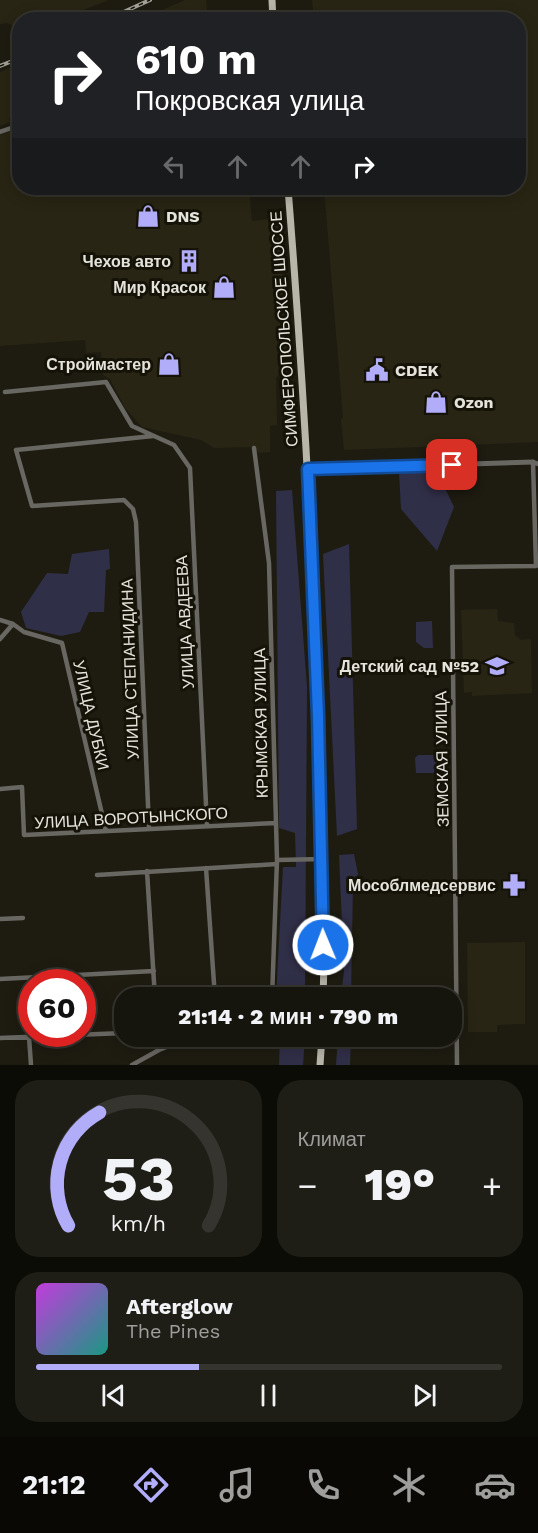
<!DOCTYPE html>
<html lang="ru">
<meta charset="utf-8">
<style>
:root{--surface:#16150d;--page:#1f1e16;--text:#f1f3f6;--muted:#9e9f9d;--line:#35342e;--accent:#b2adf9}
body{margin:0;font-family:"Work Sans",sans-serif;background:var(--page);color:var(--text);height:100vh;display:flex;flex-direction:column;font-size:22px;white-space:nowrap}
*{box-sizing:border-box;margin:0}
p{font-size:20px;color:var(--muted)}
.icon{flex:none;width:33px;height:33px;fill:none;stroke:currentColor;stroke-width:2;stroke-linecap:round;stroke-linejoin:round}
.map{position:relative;height:1065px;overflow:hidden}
.side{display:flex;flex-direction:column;gap:15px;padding:15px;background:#0c0c07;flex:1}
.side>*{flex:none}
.guide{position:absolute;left:12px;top:12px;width:514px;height:183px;border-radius:24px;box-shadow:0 3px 15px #0003,0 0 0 2px var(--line);background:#202124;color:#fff;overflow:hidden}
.speed{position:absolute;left:18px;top:969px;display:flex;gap:12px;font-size:30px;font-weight:700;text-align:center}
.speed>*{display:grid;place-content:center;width:78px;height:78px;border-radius:50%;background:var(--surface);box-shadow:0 3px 15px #0003,0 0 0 2px var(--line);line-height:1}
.speed .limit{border:9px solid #d22;background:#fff;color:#111}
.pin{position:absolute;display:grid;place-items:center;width:51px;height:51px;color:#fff;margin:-26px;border-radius:12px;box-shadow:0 3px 9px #0006}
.me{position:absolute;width:66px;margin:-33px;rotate:359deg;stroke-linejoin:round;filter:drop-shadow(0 0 4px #0008)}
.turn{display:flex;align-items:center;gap:21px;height:126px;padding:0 24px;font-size:27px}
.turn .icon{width:78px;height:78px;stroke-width:2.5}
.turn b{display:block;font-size:42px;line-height:51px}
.lanes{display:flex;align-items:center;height:57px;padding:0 24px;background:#0003;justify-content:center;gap:30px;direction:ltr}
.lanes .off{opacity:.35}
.big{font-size:45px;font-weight:800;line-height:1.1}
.side .widget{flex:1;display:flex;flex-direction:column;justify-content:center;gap:9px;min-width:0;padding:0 21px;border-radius:24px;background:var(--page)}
.side .dial{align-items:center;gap:0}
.dial svg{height:156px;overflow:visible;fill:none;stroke:var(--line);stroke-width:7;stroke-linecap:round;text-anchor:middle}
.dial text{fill:var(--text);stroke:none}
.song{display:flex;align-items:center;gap:18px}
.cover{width:72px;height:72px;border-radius:9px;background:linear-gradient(135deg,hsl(290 70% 55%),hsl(170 70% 35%))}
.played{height:6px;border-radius:3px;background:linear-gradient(90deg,var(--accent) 35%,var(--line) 35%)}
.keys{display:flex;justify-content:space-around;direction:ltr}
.heat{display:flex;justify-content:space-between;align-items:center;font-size:33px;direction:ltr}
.side .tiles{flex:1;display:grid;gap:15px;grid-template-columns:1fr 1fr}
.widget:last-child{grid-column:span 2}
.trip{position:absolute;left:114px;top:987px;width:348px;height:60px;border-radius:24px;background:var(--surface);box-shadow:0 3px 15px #0003,0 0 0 2px var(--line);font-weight:800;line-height:60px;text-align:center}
.dock{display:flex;height:96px;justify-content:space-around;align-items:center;background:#090805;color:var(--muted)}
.dock .icon{width:42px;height:42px}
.dock .on{color:var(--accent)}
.dock b{font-size:27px;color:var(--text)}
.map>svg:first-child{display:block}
.built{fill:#292514}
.green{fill:#302f48}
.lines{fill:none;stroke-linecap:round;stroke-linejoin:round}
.minor{stroke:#696762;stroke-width:4.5}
.tertiary{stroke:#696762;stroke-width:5}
.primary{stroke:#b8b5a9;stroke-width:7}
.rail-casing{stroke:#a4a39a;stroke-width:4}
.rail{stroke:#151308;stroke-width:1.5;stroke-dasharray:4.5;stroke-linecap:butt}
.route-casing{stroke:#114b97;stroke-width:15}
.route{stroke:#1a73e8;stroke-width:10}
.labels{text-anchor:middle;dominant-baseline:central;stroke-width:6;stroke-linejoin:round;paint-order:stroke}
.poi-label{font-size:16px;font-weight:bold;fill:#e5e4dc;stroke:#151308;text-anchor:end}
.street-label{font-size:16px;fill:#e5e4dc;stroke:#151308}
</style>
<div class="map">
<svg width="538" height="1065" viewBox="0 0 538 1065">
<rect width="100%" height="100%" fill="#1e1c11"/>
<path class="built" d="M 0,0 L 109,0 L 60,19 L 20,20 L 19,30 L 8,23 L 0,24 Z
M 185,0 L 206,0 L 208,19 L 141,19 Z
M 312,0 L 538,0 L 538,442 L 344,450 L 341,419 L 343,418 L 324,188 L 519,188 L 519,20 L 314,19 Z
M 19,64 L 19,114 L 9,118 L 10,122 L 0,126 L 0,72 Z
M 19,127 L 20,188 L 249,188 L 252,221 L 279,218 L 288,362 L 276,378 L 277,425 L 270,426 L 270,452 L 258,453 L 255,447 L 214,448 L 201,440 L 142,427 L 125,408 L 110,379 L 103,375 L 101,352 L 86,353 L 85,340 L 0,346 L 0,135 Z
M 497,609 L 498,621 L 514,623 L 515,635 L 521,640 L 531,639 L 532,693 L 472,696 L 472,692 L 464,693 L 461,610 Z
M 525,942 L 525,1024 L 497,1025 L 497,1032 L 468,1032 L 467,943 Z"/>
<path class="green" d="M 460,470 L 444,486 L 454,507 L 437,551 L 401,509 L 399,472 Z
M 292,490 L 307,687 L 305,997 L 276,998 L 283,867 L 296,867 L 295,833 L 279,828 L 276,491 Z
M 349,544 L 357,829 L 337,836 L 323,554 Z
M 109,549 L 110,569 L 106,570 L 104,612 L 89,612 L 80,632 L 61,636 L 26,628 L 21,612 L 47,573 L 68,574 L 72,554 Z
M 432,621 L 433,648 L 424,648 L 416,642 L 416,622 Z
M 418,755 L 442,755 L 444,771 L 441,773 L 416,773 L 415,758 Z
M 354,854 L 358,874 L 353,884 L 351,997 L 341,997 L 344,971 L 339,855 Z
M 280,1037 L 305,1037 L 303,1065 L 279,1065 Z
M 338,1037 L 351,1037 L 350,1065 L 336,1065 Z"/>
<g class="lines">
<path class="minor" d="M 0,132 L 20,125
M 5,392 L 106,382 L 132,426 L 174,445 L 190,468 L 207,826
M 254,448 L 269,563 L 277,860 L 272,998
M 0,620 L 13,624 L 24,632 L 62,643 L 106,831
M 0,639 L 13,624
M 0,789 L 22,787 L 24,835 L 276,823
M 149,828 L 136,522 L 133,509 L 124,500 L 32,506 L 16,450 L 153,436
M 277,860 L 322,859
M 206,868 L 215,998
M 147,871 L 155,998
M 97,875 L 277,864
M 0,919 L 23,918
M 0,979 L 154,971
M 157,1036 L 159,1050
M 29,1037 L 31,1065
M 0,1038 L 124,1033
M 132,1065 L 159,1050 L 193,1036
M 457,1065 L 452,567 L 536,566 L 533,462 L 538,464"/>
<path class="tertiary" d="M 308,469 L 533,462"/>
<path class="primary" d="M 272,0 L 273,20
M 288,188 C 303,376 314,564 319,753 C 321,834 326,916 323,998
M 320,1065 L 322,1036"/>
<g class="rail-casing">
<path id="rail" d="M 106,20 L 150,0
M 0,66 L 20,58"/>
</g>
<use href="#rail" class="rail"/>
</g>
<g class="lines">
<g class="route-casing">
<path id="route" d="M 323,945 L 318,715 L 308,469 L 452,465"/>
</g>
<use href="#route" class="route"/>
</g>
<defs>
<g id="shop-bare" transform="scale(1.8)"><path d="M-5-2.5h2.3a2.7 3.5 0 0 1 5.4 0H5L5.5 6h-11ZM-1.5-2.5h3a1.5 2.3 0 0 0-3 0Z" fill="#b2adf9" stroke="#151308" stroke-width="2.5" paint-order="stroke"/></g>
<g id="building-bare" transform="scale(1.8)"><path d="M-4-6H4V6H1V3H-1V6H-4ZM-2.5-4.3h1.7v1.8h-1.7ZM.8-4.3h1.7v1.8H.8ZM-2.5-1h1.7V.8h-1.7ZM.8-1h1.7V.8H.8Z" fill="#b2adf9" stroke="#151308" stroke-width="2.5" paint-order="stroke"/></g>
<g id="civic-bare" transform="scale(1.8)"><path d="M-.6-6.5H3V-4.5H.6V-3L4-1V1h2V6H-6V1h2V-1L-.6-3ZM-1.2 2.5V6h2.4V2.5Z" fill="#b2adf9" stroke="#151308" stroke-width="2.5" paint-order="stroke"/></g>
<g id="school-bare" transform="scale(1.8)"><path d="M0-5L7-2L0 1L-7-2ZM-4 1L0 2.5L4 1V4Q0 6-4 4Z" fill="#b2adf9" stroke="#151308" stroke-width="2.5" paint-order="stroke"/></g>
<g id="pharmacy-bare" transform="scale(1.8)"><path d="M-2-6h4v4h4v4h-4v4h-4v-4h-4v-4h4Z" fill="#b2adf9" stroke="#151308" stroke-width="2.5" paint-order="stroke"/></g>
</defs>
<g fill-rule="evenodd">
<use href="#shop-bare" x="148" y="216"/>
<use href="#building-bare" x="189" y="261"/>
<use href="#shop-bare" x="224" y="287"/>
<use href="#shop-bare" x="169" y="364"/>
<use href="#civic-bare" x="377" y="370"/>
<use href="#shop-bare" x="436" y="402"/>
<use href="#school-bare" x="497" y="666"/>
<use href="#pharmacy-bare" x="514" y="885"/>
</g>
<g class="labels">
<g class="poi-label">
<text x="166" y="216" text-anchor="start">DNS</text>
<text x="171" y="261">Чехов авто</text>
<text x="206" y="287">Мир Красок</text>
<text x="151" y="364">Строймастер</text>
<text x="395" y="370" text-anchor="start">CDEK</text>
<text x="454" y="402" text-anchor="start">Ozon</text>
<text x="479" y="666">Детский сад №52</text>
<text x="496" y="885">Мособлмедсервис</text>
</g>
<g class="street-label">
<text transform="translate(284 329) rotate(-94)">СИМФЕРОПОЛЬСКОЕ ШОССЕ</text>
<text transform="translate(185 622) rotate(-93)">УЛИЦА АВДЕЕВА</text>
<text transform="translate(130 669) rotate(-92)">УЛИЦА СТЕПАНИДИНА</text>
<text transform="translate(91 715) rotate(77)">УЛИЦА ДУБКИ</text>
<text transform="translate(261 723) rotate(-91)">КРЫМСКАЯ УЛИЦА</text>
<text transform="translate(442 759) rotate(-91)">ЗЕМСКАЯ УЛИЦА</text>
<text transform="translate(131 818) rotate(-3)">УЛИЦА ВОРОТЫНСКОГО</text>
</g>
</g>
</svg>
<div class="speed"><div class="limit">60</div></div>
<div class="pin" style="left:452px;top:465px;background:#d93025"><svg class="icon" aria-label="arrive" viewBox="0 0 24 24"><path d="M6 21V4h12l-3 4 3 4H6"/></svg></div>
<svg class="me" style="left:323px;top:945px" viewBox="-20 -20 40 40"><circle r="17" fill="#1a73e8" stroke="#fff" stroke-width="3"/><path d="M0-11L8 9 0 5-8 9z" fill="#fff"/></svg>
<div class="trip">21:14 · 2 мин · 790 m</div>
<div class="guide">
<div class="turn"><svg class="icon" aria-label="right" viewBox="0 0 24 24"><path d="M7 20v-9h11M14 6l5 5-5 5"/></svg><div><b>610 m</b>Покровская улица</div></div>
<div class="lanes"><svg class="icon off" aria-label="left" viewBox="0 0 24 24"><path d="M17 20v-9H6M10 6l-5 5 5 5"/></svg><svg class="icon off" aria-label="ahead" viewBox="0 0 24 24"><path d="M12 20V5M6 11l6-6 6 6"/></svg><svg class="icon off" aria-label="ahead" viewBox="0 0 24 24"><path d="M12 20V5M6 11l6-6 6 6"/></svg><svg class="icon" aria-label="right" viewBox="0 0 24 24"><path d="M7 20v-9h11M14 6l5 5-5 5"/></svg></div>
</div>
</div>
<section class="side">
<div class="tiles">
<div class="widget dial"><svg viewBox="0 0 100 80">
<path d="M14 69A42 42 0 1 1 86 69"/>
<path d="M14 69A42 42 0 0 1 30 11" stroke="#b2adf9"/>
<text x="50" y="56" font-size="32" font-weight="700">53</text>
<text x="50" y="72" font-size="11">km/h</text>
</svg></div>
<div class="widget"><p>Климат</p>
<div class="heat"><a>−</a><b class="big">19°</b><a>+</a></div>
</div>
<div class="widget">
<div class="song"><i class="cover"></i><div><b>Afterglow</b><p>The Pines</p></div></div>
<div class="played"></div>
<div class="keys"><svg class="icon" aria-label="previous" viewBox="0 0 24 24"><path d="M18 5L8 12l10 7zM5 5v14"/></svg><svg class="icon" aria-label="pause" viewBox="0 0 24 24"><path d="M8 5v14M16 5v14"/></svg><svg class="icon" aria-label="next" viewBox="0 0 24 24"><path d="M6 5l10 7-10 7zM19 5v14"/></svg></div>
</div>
</div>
</section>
<nav class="dock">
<b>21:12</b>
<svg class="icon on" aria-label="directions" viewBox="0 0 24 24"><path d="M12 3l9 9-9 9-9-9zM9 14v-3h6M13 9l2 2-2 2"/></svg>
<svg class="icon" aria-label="music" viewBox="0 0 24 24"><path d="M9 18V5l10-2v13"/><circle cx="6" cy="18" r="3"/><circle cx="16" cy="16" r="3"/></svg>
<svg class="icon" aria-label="phone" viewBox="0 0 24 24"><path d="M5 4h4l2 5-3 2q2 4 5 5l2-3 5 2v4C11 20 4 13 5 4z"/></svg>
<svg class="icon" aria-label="climate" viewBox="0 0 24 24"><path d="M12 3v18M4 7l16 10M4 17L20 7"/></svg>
<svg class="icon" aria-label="car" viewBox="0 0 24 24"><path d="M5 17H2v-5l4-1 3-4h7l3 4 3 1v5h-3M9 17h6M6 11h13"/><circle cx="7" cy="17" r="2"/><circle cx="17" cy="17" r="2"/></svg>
</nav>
